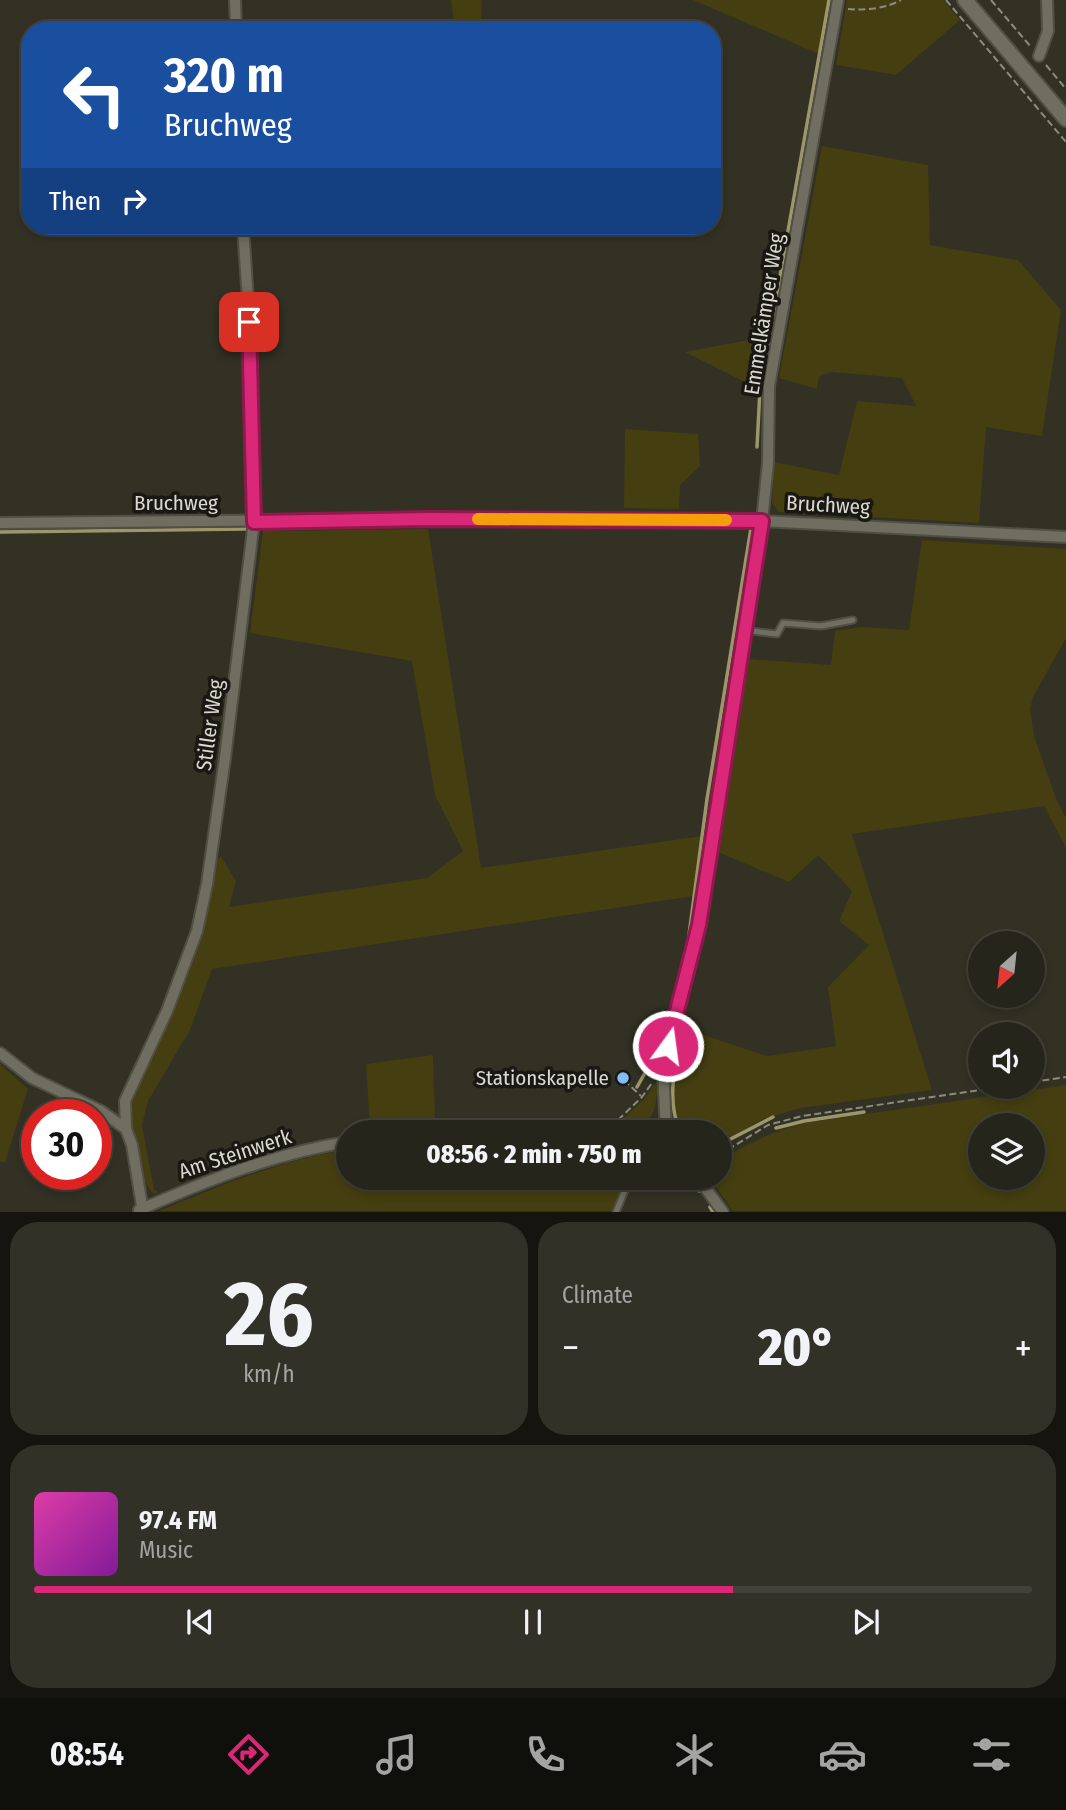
<!DOCTYPE html>
<meta charset="utf-8">
<style>
:root{--surface:#26251b;--page:#323128;--text:#f1f3f6;--muted:#a4a5a3;--line:#42423a;--accent:#db2777}
body{margin:0;font-family:"Fira Sans Condensed",sans-serif;background:var(--page);color:var(--text);height:100vh;display:flex;flex-direction:column;font-size:26px;white-space:nowrap}
*{box-sizing:border-box;margin:0}
p{font-size:23px;color:var(--muted)}
.icon{flex:none;width:38px;height:38px;fill:none;stroke:currentColor;stroke-width:2;stroke-linecap:round;stroke-linejoin:round}
.map{position:relative;height:1212px;overflow:hidden}
.panel{display:flex;flex-direction:column;gap:10px;padding:10px;background:#15140f;flex:1}
.panel>*{flex:none}
.top-card{position:absolute;left:21px;top:21px;width:700px;height:214px;border-radius:28px;box-shadow:0 4px 10px #0003,0 0 0 2px var(--line);background:#1a4fa0;color:#fff;overflow:hidden}
.needle{width:46px;rotate:207deg}
.controls{position:absolute;left:968px;top:931px;display:grid;gap:14px}
.controls a{display:grid;place-items:center;width:77px;height:77px;border-radius:50%;background:var(--surface);box-shadow:0 4px 10px #0003,0 0 0 2px var(--line);font-size:35px}
.speed{position:absolute;left:21px;top:1099px;display:flex;gap:14px;font-size:35px;font-weight:700;text-align:center}
.speed>*{display:grid;place-content:center;width:91px;height:91px;border-radius:50%;background:var(--surface);box-shadow:0 4px 10px #0003,0 0 0 2px var(--line);line-height:1}
.speed .limit{border:10px solid #d22;background:#fff;color:#111}
.pin{position:absolute;display:grid;place-items:center;width:60px;height:60px;color:#fff;margin:-30px;border-radius:14px;box-shadow:0 4px 10px #0006}
.me{position:absolute;width:77px;margin:-38px;rotate:14deg;stroke-linejoin:round;filter:drop-shadow(0 0 5px #0008)}
.turn{display:flex;align-items:center;gap:24px;height:147px;padding:0 28px;font-size:32px}
.turn .icon{width:91px;height:91px;stroke-width:2.5}
.turn b{display:block;font-size:49px;line-height:60px}
.then{display:flex;align-items:center;height:66px;padding:0 28px;background:#0003;gap:14px;font-size:26px}
.big{font-size:52px;font-weight:800;line-height:1.1}
.panel .tile{flex:1;display:flex;flex-direction:column;justify-content:center;gap:10px;min-width:0;padding:0 24px;border-radius:28px;background:var(--page)}
.panel .dial{align-items:center;gap:0}
.dial b{font-size:91px;line-height:1}
.song{display:flex;align-items:center;gap:21px}
.cover{width:84px;height:84px;border-radius:10px;background:linear-gradient(135deg,hsl(320 70% 55%),hsl(290 70% 35%))}
.played{height:7px;border-radius:4px;background:linear-gradient(90deg,var(--accent) 70%,var(--line) 70%)}
.keys{display:flex;justify-content:space-around;direction:ltr}
.heat{display:flex;justify-content:space-between;align-items:center;font-size:38px;direction:ltr}
.panel .tiles{flex:1;display:grid;gap:10px;grid-template-columns:1fr 1fr}
.tile:last-child{grid-column:span 2}
.trip{position:absolute;left:336px;top:1120px;width:396px;height:70px;border-radius:35px;background:var(--surface);box-shadow:0 4px 10px #0003,0 0 0 2px var(--line);font-weight:800;line-height:70px;text-align:center}
.tabs{display:flex;height:112px;justify-content:space-around;align-items:center;background:#0f0f0b;color:var(--muted)}
.tabs .icon{width:49px;height:49px}
.tabs .selected{color:var(--accent)}
.tabs b{font-size:32px;color:var(--text)}
.map>svg:first-child{display:block}
.green{fill:#443e11;fill-rule:evenodd}
.lines{fill:none;stroke-linecap:round;stroke-linejoin:round}
.stream{stroke:#9c966b;stroke-width:3.5}
.lane-casing{stroke:#504f44;stroke-width:9}
.street-casing{stroke:#504f44;stroke-width:14}
.secondary-casing{stroke:#504f44;stroke-width:18}
.path{stroke:#8c8b80;stroke-width:2;stroke-dasharray:7 3.5;stroke-linecap:butt}
.lane{stroke:#706e60;stroke-width:5}
.street{stroke:#706e60;stroke-width:10}
.secondary{stroke:#706e60;stroke-width:14}
.route-casing{stroke:#8e194d;stroke-width:18}
.route{stroke:#db2777;stroke-width:12}
.slow{stroke:#f59e0b;stroke-width:12}
.poi-dot{fill:#82bcfa;stroke:#191813;stroke-width:2.5}
.labels{text-anchor:middle;dominant-baseline:central;stroke-width:7;stroke-linejoin:round;paint-order:stroke}
.street-label{font-size:21px;fill:#dad9d1;stroke:#191813}
.poi-label{font-size:21px;fill:#dad9d1;stroke:#191813;text-anchor:end}
</style>
<div class="map">
<svg width="1066" height="1212" viewBox="0 0 1066 1212">
<rect width="100%" height="100%" fill="#323124"/>
<path class="green" d="M 451,0 L 482,0 L 480,30 L 455,30 Z
M 693,0 L 828,0 L 819,54 Z
M 847,0 L 943,0 L 960,20 L 896,75 L 836,65 Z
M 822,146 L 928,165 L 930,245 L 1018,260 L 1061,310 L 1042,436 L 986,427 L 979,523 L 779,512 L 772,503 L 774,462 L 839,475 L 857,401 L 916,406 L 902,378 L 831,372 L 819,377 L 817,389 L 779,378 Z
M 769,336 L 759,389 L 685,352 Z
M 625,429 L 698,434 L 700,466 L 680,485 L 679,509 L 624,508 Z
M 428,529 L 481,868 L 702,836 L 694,896 L 212,969 L 190,1030 L 148,1101 L 142,1125 L 154,1190 L 158,1192 L 154,1194 C 139,1182 128,1126 127,1105 L 193,954 L 219,822 L 222,823 L 217,860 L 221,856 L 236,881 L 229,907 L 427,878 L 463,851 L 435,795 L 412,661 L 250,633 L 263,531 Z
M 922,540 L 1066,549 L 1066,638 L 1033,697 L 1030,709 L 1034,736 L 1057,801 L 1066,818 L 1066,848 L 1044,806 L 852,834 L 932,1090 L 801,1108 L 766,1118 L 719,1144 L 719,1132 L 681,1132 C 667,1096 676,1064 686,1029 L 767,1056 L 836,1046 L 828,987 L 869,945 L 839,921 L 852,891 L 818,855 L 789,882 L 718,852 L 748,659 L 831,665 L 835,631 L 861,627 L 909,630 Z
M 433,1055 L 435,1124 L 370,1129 L 366,1064 Z
M 0,1064 L 28,1089 L 5,1162 L 0,1162 Z
M 657,1081 L 659,1081 C 654,1102 660,1114 639,1127 L 624,1125 L 620,1122 L 644,1099 Z
M 1066,1085 L 1066,1211 L 733,1211 L 712,1181 L 713,1178 L 719,1178 L 719,1162 C 747,1143 772,1132 804,1123 ZM 980,1125 L 1032,1125 L 1032,1178 L 980,1178 Z
M 348,1150 L 348,1178 L 627,1178 L 613,1211 L 159,1211 C 221,1186 282,1159 348,1150 Z"/>
<g class="lines">
<path class="stream" d="M 757,447 L 760,389 L 829,0
M 0,532 L 246,529
M 685,965 L 707,799 L 751,528
M 637,1087 L 663,1041 L 676,1000
M 776,1128 L 804,1121 L 864,1112
M 680,1132 C 665,1096 676,1061 686,1025
M 719,1145 L 773,1117
M 689,1178 L 699,1191
M 710,1207 L 713,1212"/>
<g class="lane-casing">
<path id="lane" d="M 744,630 L 777,634 L 783,623 L 821,626 L 853,620
M 616,1212 L 630,1178"/>
</g>
<g class="street-casing">
<path id="street" d="M 235,0 L 236,30
M 1039,56 L 1048,31 L 1047,0
M 0,523 L 429,519 L 707,520 L 762,521 L 1066,537
M 0,1053 L 32,1078 L 101,1111 L 126,1129
M 434,1132 L 608,1129 L 646,1132
M 666,1132 L 663,1068 L 695,947 L 703,903 L 762,521 L 768,463 L 769,386 L 838,0
M 698,1178 L 723,1212
M 139,1210 C 206,1181 275,1153 348,1142
M 143,1212 L 132,1145 L 126,1129 L 125,1101 L 167,1011 L 197,931 L 207,884 L 225,758 L 254,521 L 251,346 L 243,226"/>
</g>
<g class="secondary-casing">
<path id="secondary" d="M 965,0 L 1066,119"/>
</g>
<path class="path" d="M 946,0 L 1066,142
M 991,0 L 1031,47
M 848,9 C 863,11 888,8 901,0
M 1046,65 L 1066,89
M 624,1080 L 641,1096
M 1032,1082 L 1066,1077
M 618,1120 L 642,1097 L 652,1083
M 719,1155 L 768,1125 L 802,1116 L 1001,1087"/>
<use href="#lane" class="lane"/>
<use href="#street" class="street"/>
<use href="#secondary" class="secondary"/>
</g>
<g class="lines">
<g class="route-casing">
<path id="route" d="M 249,322 L 254,522 L 429,519 L 762,521 L 699,925 L 668,1046"/>
</g>
<use href="#route" class="route"/>
<path class="slow" d="M 478,519 L 726,520"/>
</g>
<circle class="poi-dot" cx="623" cy="1078" r="7"/>
<g class="labels">
<g class="street-label">
<text transform="translate(764 314) rotate(-81)">Emmelkämper Weg</text>
<text x="176" y="503">Bruchweg</text>
<text transform="translate(828 505) rotate(3)">Bruchweg</text>
<text transform="translate(210 725) rotate(-82)">Stiller Weg</text>
<text transform="translate(235 1154) rotate(-18)">Am Steinwerk</text>
</g>
<g class="poi-label">
<text x="609" y="1078">Stationskapelle</text>
</g>
</g>
</svg>
<div class="controls">
<a><svg class="needle" viewBox="-14 -14 28 28"><path d="M0-13l5 13h-10z" fill="#e53935"/><path d="M0 13l5-13h-10z" fill="#a4a5a3"/></svg></a>
<a><svg class="icon" aria-label="sound" viewBox="0 0 24 24"><path d="M4 9h4l5-4v14l-5-4H4zM17 9q2 3 0 6"/></svg></a>
<a><svg class="icon" aria-label="layers" viewBox="0 0 24 24"><path d="M12 4l9 5-9 5-9-5zM3 14l9 5 9-5"/></svg></a>
</div>
<div class="speed"><div class="limit">30</div></div>
<div class="pin" style="left:249px;top:322px;background:#d93025"><svg class="icon" aria-label="arrive" viewBox="0 0 24 24"><path d="M6 21V4h12l-3 4 3 4H6"/></svg></div>
<svg class="me" style="left:668px;top:1046px" viewBox="-20 -20 40 40"><circle r="17" fill="#db2777" stroke="#fff" stroke-width="3"/><path d="M0-11L8 9 0 5-8 9z" fill="#fff"/></svg>
<div class="trip">08:56 · 2 min · 750 m</div>
<div class="top-card">
<div class="turn"><svg class="icon" aria-label="left" viewBox="0 0 24 24"><path d="M17 20v-9H6M10 6l-5 5 5 5"/></svg><div><b>320 m</b>Bruchweg</div></div>
<div class="then">Then<svg class="icon" aria-label="right" viewBox="0 0 24 24"><path d="M7 20v-9h11M14 6l5 5-5 5"/></svg></div>
</div>
</div>
<section class="panel">
<div class="tiles">
<div class="tile dial"><b>26</b><p>km/h</p></div>
<div class="tile"><p>Climate</p>
<div class="heat"><a>−</a><b class="big">20°</b><a>+</a></div>
</div>
<div class="tile">
<div class="song"><i class="cover"></i><div><b>97.4 FM</b><p>Music</p></div></div>
<div class="played"></div>
<div class="keys"><svg class="icon" aria-label="previous" viewBox="0 0 24 24"><path d="M18 5L8 12l10 7zM5 5v14"/></svg><svg class="icon" aria-label="pause" viewBox="0 0 24 24"><path d="M8 5v14M16 5v14"/></svg><svg class="icon" aria-label="next" viewBox="0 0 24 24"><path d="M6 5l10 7-10 7zM19 5v14"/></svg></div>
</div>
</div>
</section>
<nav class="tabs">
<b>08:54</b>
<svg class="icon selected" aria-label="directions" viewBox="0 0 24 24"><path d="M12 3l9 9-9 9-9-9zM9 14v-3h6M13 9l2 2-2 2"/></svg>
<svg class="icon" aria-label="music" viewBox="0 0 24 24"><path d="M9 18V5l10-2v13"/><circle cx="6" cy="18" r="3"/><circle cx="16" cy="16" r="3"/></svg>
<svg class="icon" aria-label="phone" viewBox="0 0 24 24"><path d="M5 4h4l2 5-3 2q2 4 5 5l2-3 5 2v4C11 20 4 13 5 4z"/></svg>
<svg class="icon" aria-label="climate" viewBox="0 0 24 24"><path d="M12 3v18M4 7l16 10M4 17L20 7"/></svg>
<svg class="icon" aria-label="car" viewBox="0 0 24 24"><path d="M5 17H2v-5l4-1 3-4h7l3 4 3 1v5h-3M9 17h6M6 11h13"/><circle cx="7" cy="17" r="2"/><circle cx="17" cy="17" r="2"/></svg>
<svg class="icon" aria-label="filters" viewBox="0 0 24 24"><path d="M4 7h16M4 17h16"/><circle cx="9" cy="7" r="2"/><circle cx="15" cy="17" r="2"/></svg>
</nav>
